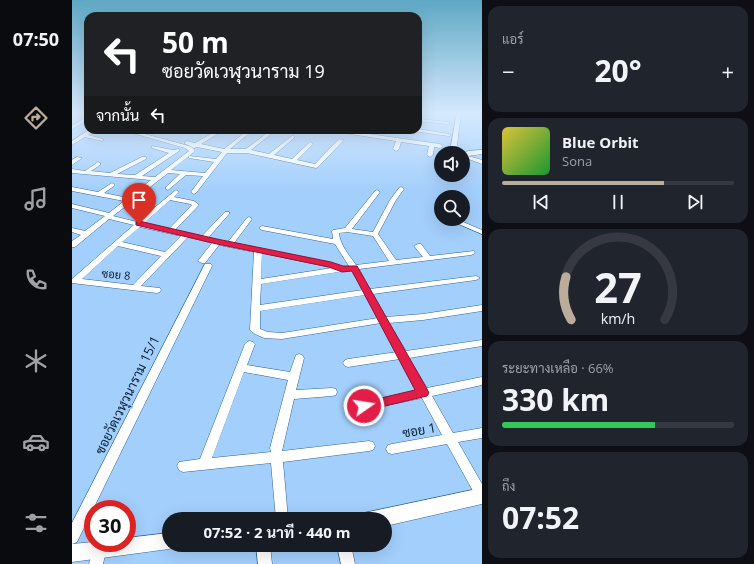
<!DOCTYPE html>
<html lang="th">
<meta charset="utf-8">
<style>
:root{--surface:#171b24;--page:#20242c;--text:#f1f3f6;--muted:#9ea1a6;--line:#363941;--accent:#bbac9c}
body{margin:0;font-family:"Open Sans",Sarabun,sans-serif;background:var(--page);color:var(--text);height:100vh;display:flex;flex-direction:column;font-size:15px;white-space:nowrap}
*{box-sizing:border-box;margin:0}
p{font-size:13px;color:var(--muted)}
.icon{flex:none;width:22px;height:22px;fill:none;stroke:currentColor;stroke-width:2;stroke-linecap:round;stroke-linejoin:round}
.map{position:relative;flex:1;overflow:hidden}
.side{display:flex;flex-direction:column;gap:6px;padding:6px;background:#0d0f14;width:272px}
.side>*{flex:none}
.guide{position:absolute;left:12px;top:12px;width:338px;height:122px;border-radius:12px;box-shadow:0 4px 16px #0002;background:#202124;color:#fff;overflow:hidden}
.controls{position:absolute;left:362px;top:146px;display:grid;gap:8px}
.controls a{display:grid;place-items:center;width:36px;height:36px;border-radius:50%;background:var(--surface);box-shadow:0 4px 16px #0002;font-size:20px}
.speed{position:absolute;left:12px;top:500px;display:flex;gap:8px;font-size:20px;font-weight:700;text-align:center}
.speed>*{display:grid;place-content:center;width:52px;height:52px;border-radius:50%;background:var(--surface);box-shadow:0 4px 16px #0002;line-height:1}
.speed .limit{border:6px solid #d22;background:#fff;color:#111}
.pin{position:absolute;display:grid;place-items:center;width:34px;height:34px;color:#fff;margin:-41px -17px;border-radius:50% 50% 50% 0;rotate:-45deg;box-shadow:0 0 4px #0007}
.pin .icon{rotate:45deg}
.me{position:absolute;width:44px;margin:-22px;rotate:77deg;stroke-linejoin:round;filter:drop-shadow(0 0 3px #0008)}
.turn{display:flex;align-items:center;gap:14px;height:84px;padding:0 12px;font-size:18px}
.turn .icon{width:52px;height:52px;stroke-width:2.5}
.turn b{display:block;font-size:28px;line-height:34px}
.then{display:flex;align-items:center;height:38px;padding:0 12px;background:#0003;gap:8px;font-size:15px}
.big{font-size:30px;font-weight:700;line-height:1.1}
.side .tile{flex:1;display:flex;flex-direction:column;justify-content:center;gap:6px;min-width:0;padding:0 14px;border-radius:12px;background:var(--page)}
.side .dial{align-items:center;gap:0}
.dial svg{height:104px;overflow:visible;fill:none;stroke:var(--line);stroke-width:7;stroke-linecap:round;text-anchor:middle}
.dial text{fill:var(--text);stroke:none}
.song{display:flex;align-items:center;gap:12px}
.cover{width:48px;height:48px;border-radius:6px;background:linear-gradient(135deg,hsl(50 70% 55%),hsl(130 70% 35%))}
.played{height:4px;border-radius:2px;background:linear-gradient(90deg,var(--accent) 70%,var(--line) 70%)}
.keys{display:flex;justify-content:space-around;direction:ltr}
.heat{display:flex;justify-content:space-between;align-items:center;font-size:22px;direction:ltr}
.charge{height:6px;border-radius:3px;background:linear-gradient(90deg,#34c759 66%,var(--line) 0)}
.trip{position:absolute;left:90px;top:512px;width:230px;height:40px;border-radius:20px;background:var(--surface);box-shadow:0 4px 16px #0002;font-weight:700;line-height:40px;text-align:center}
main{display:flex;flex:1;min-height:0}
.dock{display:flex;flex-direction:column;width:72px;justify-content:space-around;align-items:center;background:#090b0e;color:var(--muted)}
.dock .icon{width:28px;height:28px}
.dock .current{color:var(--accent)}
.dock b{font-size:18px;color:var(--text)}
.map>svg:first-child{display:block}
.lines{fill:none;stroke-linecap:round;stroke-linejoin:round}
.minor-casing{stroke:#316598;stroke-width:1}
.tertiary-casing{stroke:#316598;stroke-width:1}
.minor{fill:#fff;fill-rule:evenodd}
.tertiary{fill:#fff;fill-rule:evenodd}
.route{fill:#e11d48;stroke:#92132f}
.labels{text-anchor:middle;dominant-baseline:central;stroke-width:3;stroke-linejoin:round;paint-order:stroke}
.street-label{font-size:11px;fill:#071d32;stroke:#a3cffc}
.near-street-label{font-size:13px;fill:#071d32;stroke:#a3cffc}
</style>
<main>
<nav class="dock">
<b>07:50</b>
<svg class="icon current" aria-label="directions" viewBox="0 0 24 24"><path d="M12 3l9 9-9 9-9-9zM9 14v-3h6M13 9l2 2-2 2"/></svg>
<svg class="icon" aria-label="music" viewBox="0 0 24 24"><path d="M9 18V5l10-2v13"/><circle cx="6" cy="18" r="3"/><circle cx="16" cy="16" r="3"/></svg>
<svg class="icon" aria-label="phone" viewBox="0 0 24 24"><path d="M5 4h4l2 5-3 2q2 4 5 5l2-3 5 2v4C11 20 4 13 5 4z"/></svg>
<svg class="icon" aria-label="climate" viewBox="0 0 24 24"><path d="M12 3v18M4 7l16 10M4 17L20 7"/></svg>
<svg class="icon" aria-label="car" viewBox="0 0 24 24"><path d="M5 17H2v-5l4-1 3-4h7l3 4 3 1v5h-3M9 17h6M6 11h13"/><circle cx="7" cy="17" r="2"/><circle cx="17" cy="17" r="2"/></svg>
<svg class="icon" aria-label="filters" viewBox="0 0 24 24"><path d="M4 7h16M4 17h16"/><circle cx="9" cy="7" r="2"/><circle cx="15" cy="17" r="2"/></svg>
</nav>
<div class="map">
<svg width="410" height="564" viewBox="0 0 410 564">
<rect width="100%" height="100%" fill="#a3cffc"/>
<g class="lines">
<g class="minor-casing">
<path id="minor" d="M 1,112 L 6,112 L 0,116 Z
M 385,112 L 389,112 L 385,146 L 382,148 L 379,146 Z
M 14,117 L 16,117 L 16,120 L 0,129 L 0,126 Z
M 346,119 L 376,122 L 378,123 L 376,124 L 346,121 Z
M 346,129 L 377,134 L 379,135 L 377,136 L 341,131 L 339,130 Z
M 17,130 L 22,130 L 16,135 L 31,139 L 31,141 L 13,137 L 0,145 L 0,141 Z
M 50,130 L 58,130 L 117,146 L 121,148 L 123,151 L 117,156 L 144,159 L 150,152 L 125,147 L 122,148 L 112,143 L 115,141 L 123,143 L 146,130 L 152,130 L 129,144 L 152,149 L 176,130 L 181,130 L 158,149 L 174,149 L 199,130 L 204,130 L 179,150 L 197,154 L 220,136 L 222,136 L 222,138 L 202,155 L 220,159 L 238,142 L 241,144 L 225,160 L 243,164 L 267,139 L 272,140 L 246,167 L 244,168 L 175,153 L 155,153 L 124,193 L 122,194 L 119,192 L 131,176 L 114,175 L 96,190 L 94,189 L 94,187 L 108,174 L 96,173 L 41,216 L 65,222 L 104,190 L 107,192 L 102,197 L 122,201 L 127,205 L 103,230 L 130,236 L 153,212 L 157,212 L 157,214 L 136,238 L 156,242 L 175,218 L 177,217 L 180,219 L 162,243 L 259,263 L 271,267 L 277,266 L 263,244 L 190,230 L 187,228 L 190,226 L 261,239 L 260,231 L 261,230 L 273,228 L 303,191 L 305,190 L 308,192 L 280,229 L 301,232 L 318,200 L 327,188 L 329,187 L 332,189 L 324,200 L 306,234 L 324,260 L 351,257 L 342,246 L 346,244 L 349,244 L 358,256 L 402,251 L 403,253 L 399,255 L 287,269 L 298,289 L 404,276 L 408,278 L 404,280 L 301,294 L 314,317 L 351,314 L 410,305 L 410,311 L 351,320 L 317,323 L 334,351 L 410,340 L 410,346 L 337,358 L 355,388 L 410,377 L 410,385 L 360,396 L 381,433 L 410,428 L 410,438 L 386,442 L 410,484 L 410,502 L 406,500 L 375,444 L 320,454 L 316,453 L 314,449 L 316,445 L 320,444 L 370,435 L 350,398 L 292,410 L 288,409 L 287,406 L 288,403 L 292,402 L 346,390 L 328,359 L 276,367 L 273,366 L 271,363 L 273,360 L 276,359 L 325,352 L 309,323 L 210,339 L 192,338 L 183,334 L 178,330 L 182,252 L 147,245 L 133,263 L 130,263 L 126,261 L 140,243 L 116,237 L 69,286 L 88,288 L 89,290 L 88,292 L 85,293 L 0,283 L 0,279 L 62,225 L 37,219 L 3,247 L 0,247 L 0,241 L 9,235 L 0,232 L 0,228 L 13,231 L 33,216 L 0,208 L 0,204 L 37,213 L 52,201 L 0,191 L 0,187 L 26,192 L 40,183 L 43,185 L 42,186 L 32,193 L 56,198 L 79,180 L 0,173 L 0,169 L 13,171 L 26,162 L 28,163 L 28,165 L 19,171 L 38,173 L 70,157 L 74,157 L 74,159 L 45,174 L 63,175 L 97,153 L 80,148 L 80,146 L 101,150 L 107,149 L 107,151 L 70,176 L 83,177 L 117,151 L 113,148 ZM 117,156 L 117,158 L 142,162 L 133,173 L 99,170 ZM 98,200 L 118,204 L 120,205 L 97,229 L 72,223 ZM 68,227 L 109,236 L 93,252 L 50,242 ZM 275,232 L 301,236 L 317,261 L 284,265 C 277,255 268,245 267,233 ZM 46,246 L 89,256 L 61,285 L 10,279 ZM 190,253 L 257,267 L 260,268 L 189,279 ZM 279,270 L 291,290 L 188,305 L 189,284 ZM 293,295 L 306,318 L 210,333 L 196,332 L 188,329 L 188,311 Z
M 256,130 L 268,130 L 368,144 L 371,146 L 368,148 L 362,147 L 361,155 L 358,157 L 355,155 L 357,146 L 329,142 L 327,149 L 324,151 L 321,149 L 324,141 L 258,131 Z
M 410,150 L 410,154 L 396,156 L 410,160 L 410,164 L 391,157 L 391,154 L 396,151 Z
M 5,157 L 10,158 L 0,165 L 0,160 Z
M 375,219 L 384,219 L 410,230 L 410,234 Z
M 133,264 L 139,264 L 140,266 L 5,542 L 0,544 L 0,523 Z
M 178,341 L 181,342 L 183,344 L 175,365 L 218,372 L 224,355 L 227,354 L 230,355 L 232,358 L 224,390 L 260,388 L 264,389 L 265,392 L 264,395 L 260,396 L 222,399 L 210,451 L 297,441 L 301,442 L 303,446 L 301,450 L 297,451 L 211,462 L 216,519 L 204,519 L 199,463 L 111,472 L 107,470 L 105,466 L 107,462 L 128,459 L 173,344 L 175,342 ZM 172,372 L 216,380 L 198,448 L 199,452 L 140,458 Z
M 27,543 L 32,545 L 34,550 L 31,564 L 17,564 L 22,545 Z
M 184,545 L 198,545 L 200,564 L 186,564 Z
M 265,545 L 279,545 L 283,564 L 269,564 Z"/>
</g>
<g class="tertiary-casing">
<path id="tertiary" d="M 410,488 L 410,504 L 318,525 L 313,526 L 313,519 L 290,519 L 292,513 Z
M 97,533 L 97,545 L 104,545 L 97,549 L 0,562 L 0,544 L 21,542 L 55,543 L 55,538 Z"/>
</g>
<use href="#minor" class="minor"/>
<use href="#tertiary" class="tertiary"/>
</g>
<linearGradient id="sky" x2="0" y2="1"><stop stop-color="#5fa8c4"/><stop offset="0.59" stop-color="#d6e9fe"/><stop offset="1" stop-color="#d6e9fe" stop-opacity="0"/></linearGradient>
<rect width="410" height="191" fill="url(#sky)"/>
<path class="route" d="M 67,221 L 145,239 L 259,262 L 271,266 L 285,266 L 355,389 L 357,393 L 355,396 L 292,411 L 288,410 L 286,406 L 288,403 L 343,390 L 280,271 L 270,272 L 257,267 L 145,244 L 64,225 L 64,222 Z"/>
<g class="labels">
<g class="street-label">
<text transform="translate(44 274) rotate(5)">ซอย 8</text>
</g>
<g class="near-street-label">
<text transform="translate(55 395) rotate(-64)">ซอยวัดเวฬุวนาราม 15/1</text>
<text transform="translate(347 430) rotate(-10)">ซอย 1</text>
</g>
</g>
</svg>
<div class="controls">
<a><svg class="icon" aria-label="sound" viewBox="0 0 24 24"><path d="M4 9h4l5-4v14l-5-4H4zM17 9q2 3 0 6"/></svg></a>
<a><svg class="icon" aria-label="search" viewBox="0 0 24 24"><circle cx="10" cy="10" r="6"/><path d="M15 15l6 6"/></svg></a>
</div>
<div class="speed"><div class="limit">30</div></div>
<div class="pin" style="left:67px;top:224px;background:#d93025"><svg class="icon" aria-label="arrive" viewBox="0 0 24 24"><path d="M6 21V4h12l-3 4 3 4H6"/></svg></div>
<svg class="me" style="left:292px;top:406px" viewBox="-20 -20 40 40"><circle r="17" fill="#e11d48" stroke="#fff" stroke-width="3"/><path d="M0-11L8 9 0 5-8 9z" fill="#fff"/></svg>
<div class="trip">07:52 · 2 นาที · 440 m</div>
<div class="guide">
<div class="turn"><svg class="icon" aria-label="left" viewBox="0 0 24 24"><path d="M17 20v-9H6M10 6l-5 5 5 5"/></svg><div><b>50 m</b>ซอยวัดเวฬุวนาราม 19</div></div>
<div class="then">จากนั้น<svg class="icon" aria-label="left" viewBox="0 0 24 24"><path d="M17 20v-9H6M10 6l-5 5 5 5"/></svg></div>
</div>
</div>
<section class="side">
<div class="tile"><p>แอร์</p>
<div class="heat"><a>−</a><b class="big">20°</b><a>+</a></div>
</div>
<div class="tile">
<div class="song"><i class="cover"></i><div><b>Blue Orbit</b><p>Sona</p></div></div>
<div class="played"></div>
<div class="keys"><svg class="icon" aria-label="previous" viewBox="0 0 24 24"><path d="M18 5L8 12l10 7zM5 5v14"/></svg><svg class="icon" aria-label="pause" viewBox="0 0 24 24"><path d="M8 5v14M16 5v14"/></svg><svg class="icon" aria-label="next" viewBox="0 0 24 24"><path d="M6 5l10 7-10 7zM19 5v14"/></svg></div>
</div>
<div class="tile dial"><svg viewBox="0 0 100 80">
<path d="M14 69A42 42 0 1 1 86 69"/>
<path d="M14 69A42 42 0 0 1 10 36" stroke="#bbac9c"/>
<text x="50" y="56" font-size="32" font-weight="700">27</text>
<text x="50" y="72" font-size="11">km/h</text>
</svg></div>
<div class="tile"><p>ระยะทางเหลือ · 66%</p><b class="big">330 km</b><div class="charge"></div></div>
<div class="tile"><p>ถึง</p><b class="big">07:52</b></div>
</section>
</main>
